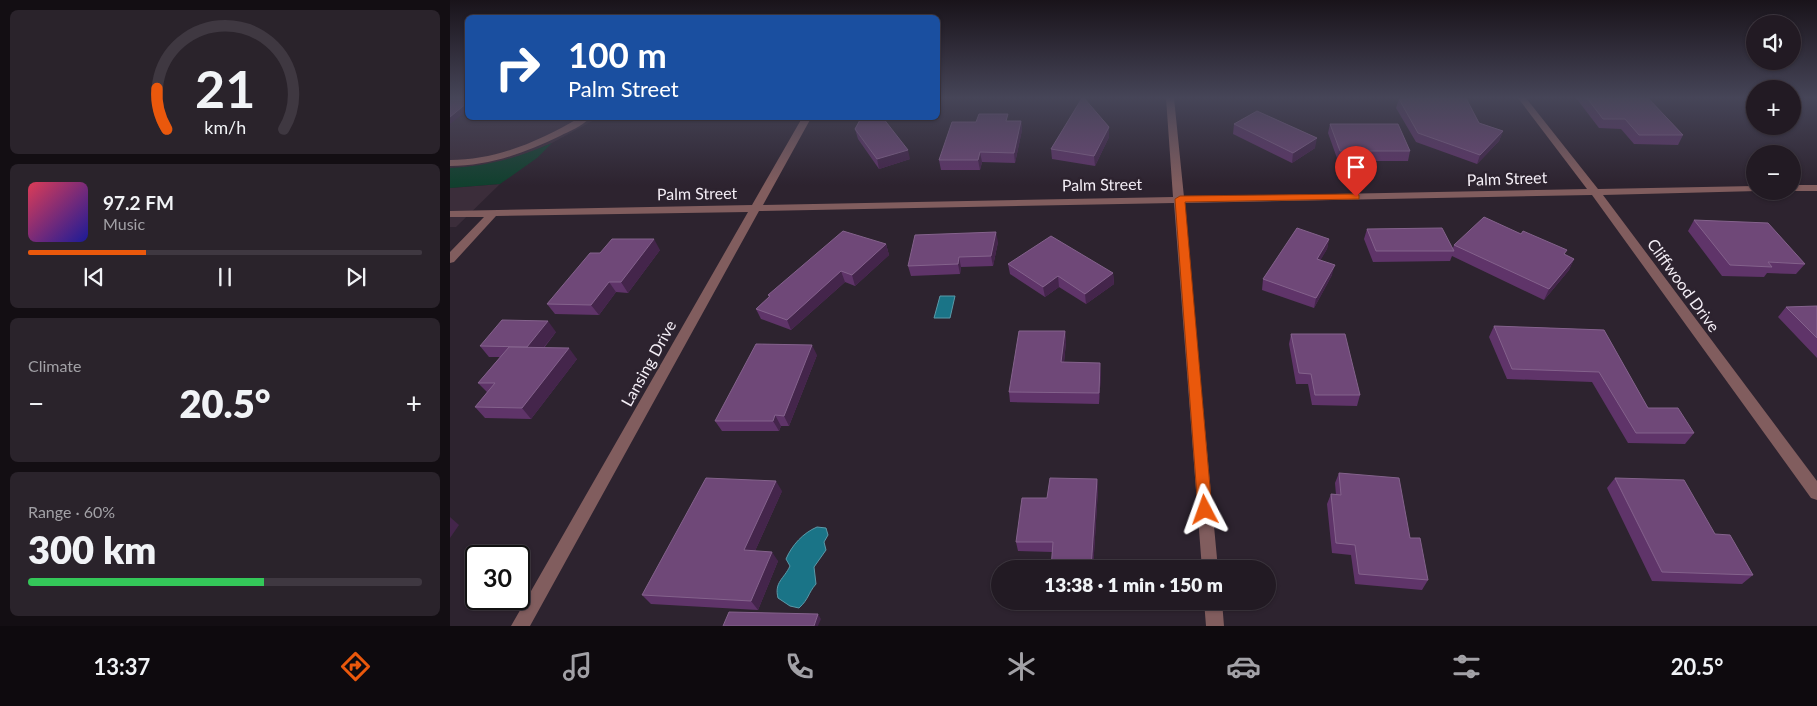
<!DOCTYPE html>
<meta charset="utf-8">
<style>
:root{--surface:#221a23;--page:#2a232b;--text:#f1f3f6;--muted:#a2a1a6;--line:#3f3841;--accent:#ea580c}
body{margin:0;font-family:Lato,sans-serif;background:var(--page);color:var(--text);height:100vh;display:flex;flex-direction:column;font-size:19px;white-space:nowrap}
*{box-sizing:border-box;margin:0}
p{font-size:16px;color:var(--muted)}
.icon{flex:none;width:28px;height:28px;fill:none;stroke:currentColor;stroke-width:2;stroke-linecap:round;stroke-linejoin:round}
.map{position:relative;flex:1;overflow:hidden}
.drawer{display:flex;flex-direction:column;gap:10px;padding:10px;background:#130e13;width:450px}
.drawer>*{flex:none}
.hud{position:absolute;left:15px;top:15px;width:475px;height:105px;border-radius:8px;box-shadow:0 1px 4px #0004,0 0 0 1px var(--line);background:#1a4fa0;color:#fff;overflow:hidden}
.fabs{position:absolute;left:1296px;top:15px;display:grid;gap:10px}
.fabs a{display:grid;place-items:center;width:55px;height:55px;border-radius:50%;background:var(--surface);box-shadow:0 1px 4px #0004,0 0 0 1px var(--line);font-size:25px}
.speed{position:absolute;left:15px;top:545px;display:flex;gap:10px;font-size:25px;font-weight:700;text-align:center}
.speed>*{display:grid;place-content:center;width:65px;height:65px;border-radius:50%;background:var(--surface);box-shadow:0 1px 4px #0004,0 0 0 1px var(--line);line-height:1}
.speed .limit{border:2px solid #111;border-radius:8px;background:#fff;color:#111}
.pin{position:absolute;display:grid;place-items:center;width:42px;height:42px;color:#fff;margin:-51px -21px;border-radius:50% 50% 50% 0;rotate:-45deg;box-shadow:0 0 5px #0007}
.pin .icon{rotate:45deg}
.me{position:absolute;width:55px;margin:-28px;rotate:356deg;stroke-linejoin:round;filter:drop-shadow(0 0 4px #0008)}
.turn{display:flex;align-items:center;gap:18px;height:105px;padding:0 20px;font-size:22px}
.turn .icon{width:65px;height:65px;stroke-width:2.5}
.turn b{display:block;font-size:35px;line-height:42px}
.big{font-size:38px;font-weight:800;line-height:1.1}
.drawer .card{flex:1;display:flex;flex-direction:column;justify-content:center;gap:8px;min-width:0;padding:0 18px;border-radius:8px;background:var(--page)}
.drawer .dial{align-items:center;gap:0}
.dial svg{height:130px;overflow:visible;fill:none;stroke:var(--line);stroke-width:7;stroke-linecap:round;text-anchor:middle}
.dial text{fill:var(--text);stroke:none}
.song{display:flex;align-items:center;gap:15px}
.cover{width:60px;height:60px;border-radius:8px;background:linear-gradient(135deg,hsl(350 70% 55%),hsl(240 70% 35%))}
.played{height:5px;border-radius:2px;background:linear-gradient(90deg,var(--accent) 30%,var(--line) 30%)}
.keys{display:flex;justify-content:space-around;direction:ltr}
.heat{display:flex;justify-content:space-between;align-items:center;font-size:28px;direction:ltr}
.charge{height:8px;border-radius:4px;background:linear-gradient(90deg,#34c759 60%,var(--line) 0)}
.trip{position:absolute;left:541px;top:560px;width:285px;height:50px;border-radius:25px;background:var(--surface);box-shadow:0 1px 4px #0004,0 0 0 1px var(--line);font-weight:800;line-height:50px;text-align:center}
.tabs{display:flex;height:80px;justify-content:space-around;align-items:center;background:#0e0a0e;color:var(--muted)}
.tabs .icon{width:35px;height:35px}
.tabs .selected{color:var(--accent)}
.tabs b{font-size:22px;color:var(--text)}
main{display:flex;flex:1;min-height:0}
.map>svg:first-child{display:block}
.commercial{fill:#3b2d3a}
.green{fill:#11402e}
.water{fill:#1a7487;stroke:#5b99a8}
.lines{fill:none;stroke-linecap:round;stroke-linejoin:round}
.minor{fill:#815d5e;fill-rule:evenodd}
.wall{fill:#5f3469}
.shaded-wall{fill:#44254b}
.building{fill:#6f4878;stroke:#84628c}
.route{fill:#ea580c;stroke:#983908}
.labels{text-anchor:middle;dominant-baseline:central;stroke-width:5;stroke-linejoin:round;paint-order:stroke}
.street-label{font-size:16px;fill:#f4eef6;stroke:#2d232f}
</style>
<main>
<section class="drawer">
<div class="card dial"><svg viewBox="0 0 100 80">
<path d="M14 69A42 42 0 1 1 86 69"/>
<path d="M14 69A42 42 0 0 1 8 44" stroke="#ea580c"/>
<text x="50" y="56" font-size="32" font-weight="700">21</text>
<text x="50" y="72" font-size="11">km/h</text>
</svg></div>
<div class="card">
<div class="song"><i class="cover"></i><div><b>97.2 FM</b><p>Music</p></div></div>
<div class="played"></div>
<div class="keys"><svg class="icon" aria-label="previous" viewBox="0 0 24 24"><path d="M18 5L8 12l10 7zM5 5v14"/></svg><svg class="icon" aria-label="pause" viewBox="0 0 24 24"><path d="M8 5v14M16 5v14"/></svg><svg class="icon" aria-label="next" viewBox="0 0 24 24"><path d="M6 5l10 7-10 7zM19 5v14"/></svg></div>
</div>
<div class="card"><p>Climate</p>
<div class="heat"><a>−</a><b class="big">20.5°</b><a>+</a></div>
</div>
<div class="card"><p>Range · 60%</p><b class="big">300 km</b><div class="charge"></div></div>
</section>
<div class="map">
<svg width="1367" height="626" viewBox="0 0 1367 626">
<rect width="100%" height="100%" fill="#2d232f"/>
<path class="commercial" d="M 0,98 L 17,98 L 18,118 L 148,118 L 102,143 L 75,155 L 31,167 L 0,168 Z
M 50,184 L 6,227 L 0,227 L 0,188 Z"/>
<path class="green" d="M 102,143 L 87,158 L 50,184 L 0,188 L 0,168 C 40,166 66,158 102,143 Z"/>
<path class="water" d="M 490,296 L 505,296 L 500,318 L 484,318 Z
M 367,527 L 376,528 L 378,535 L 374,542 L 376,550 L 364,567 L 366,584 C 358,593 359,599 349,608 L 340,606 L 328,598 C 324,582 334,579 340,566 L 336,559 C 342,545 353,533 367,527 Z"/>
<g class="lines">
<path class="minor" d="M 716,98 L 724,98 L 734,197 L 1137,189 L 1068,98 L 1076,98 L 1148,189 L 1305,186 L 1305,191 L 1308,191 L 1153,195 L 1367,481 L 1367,500 L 1361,498 L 1142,195 L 734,203 L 768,569 L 752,569 L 724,203 L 309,211 L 80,626 L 61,626 L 298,212 L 46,216 L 4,262 L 0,263 L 0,252 L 34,217 L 0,217 L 0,211 L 302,205 L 352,118 L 361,118 L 313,205 L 723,197 Z
M 129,118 L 140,118 C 132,126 120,131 110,136 C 75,153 39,166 0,166 L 0,160 C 46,160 90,141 129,118 Z
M 1342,185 L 1367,185 L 1367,191 L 1342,191 Z
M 754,601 L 772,601 L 774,626 L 756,626 Z"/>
</g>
<path class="wall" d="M 956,98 L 1016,98 L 1029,123 L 1053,131 L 1049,141 L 1027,164 L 966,142 L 946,108 L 949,99 L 957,99 Z
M 1126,98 L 1198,98 L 1233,135 L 1228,145 L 1184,144 L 1171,129 L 1149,128 Z
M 559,121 L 571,121 L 572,130 L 565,163 L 532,162 L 530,170 L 491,170 L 489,160 L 526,122 Z
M 784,124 L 865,148 L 842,163 L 783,134 Z
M 880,124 L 960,151 L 958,161 L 888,161 L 878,133 Z
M 659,127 L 659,137 L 645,166 L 602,159 L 601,149 Z
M 405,129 L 460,159 L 429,169 L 408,139 Z
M 1244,220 L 1355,264 L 1346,274 L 1317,273 L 1314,277 L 1272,276 L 1238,231 Z
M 917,229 L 1003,248 L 1004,245 L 1115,255 L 1124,259 L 1119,270 L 1094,300 L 1002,256 L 1000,261 L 923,262 L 914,239 Z
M 879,239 L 877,249 L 870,260 L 882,275 L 864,308 L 812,290 L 813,279 Z
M 548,242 L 543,266 L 511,267 L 510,274 L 461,276 L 458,266 Z
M 436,244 L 439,255 L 405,286 L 395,282 L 341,330 L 311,319 L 306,309 L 319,297 L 318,295 Z
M 210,250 L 178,293 L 166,292 L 149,315 L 105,314 L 97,304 L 150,253 Z
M 558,264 L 663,273 L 664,284 L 636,304 L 609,287 L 595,297 L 560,274 Z
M 1367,306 L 1367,358 L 1328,317 L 1336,307 Z
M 1044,326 L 1154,330 L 1198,408 L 1244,433 L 1235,444 L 1178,443 L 1142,382 L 1057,379 L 1039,337 Z
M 615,331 L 616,342 L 614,362 L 651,373 L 649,404 L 560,402 L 559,392 Z
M 106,332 L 94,348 L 127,359 L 81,419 L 35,418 L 25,407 L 37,392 L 28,383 L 50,357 L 39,357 L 30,346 Z
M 841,334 L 910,395 L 907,406 L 862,405 L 858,384 L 846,384 L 839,344 Z
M 367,355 L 339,426 L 331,426 L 329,431 L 272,431 L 265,421 Z
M 889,473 L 978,580 L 972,590 L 905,584 L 901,555 L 882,553 L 877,504 L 881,494 L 886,495 L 885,483 Z
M 1165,478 L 1265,534 L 1303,575 L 1292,584 L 1202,581 L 1157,488 Z
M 647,479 L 648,489 L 643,569 L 601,569 L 602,552 L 568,551 L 566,542 L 597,498 Z
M 332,491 L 305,551 L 328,561 L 308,610 L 201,604 L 192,595 Z"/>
<path class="shaded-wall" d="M 18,102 L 18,110 L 0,124 L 0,117 Z
M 571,121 L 572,130 L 565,163 L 564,153 Z
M 659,127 L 659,137 L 645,166 L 644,156 Z
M 1053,131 L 1049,141 L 1027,164 L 1030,155 Z
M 867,138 L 865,148 L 842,163 L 843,153 Z
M 458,150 L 460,159 L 429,169 L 427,159 Z
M 530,152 L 532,162 L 530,170 L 528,160 Z
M 546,232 L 548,242 L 543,266 L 541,256 Z
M 204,239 L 210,250 L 178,293 L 171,282 Z
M 879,239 L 877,249 L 865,270 L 867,259 Z
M 436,244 L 439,255 L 405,286 L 402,275 Z
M 509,257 L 511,267 L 510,274 L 508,264 Z
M 1124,259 L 1119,270 L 1094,300 L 1099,289 Z
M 885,265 L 882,275 L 864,308 L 866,298 Z
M 391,271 L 395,282 L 341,330 L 337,320 Z
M 663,273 L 664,284 L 636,304 L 635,294 Z
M 608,276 L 609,287 L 595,297 L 593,287 Z
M 159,282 L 166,292 L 149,315 L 141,305 Z
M 98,321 L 106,332 L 85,358 L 77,347 Z
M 615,331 L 616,342 L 613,373 L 611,362 Z
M 362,345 L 367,355 L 339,426 L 334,416 Z
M 119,348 L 127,359 L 81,419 L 72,408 Z
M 650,363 L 651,373 L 649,404 L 649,393 Z
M 325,415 L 331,426 L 329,431 L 323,421 Z
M 647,479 L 648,489 L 643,569 L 641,569 Z
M 326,481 L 332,491 L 301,560 L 294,550 Z
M 0,517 L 9,525 L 0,538 Z
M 322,552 L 328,561 L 308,610 L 301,601 Z
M 368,614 L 371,619 L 368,626 L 364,626 Z"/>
<path class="building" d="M 632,98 L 634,98 L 659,127 L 644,156 L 601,149 Z
M 962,98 L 1016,98 L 1029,123 L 1053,131 L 1030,155 L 968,133 L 949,99 L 962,99 Z
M 1137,98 L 1198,98 L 1233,135 L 1189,135 L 1175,119 L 1153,119 Z
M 0,100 L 18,100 L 18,102 L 0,117 Z
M 807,111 L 867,138 L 843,153 L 784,124 Z
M 529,114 L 558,114 L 556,121 L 571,121 L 564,153 L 530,152 L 528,160 L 489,160 L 502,122 L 526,122 Z
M 411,118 L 433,118 L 458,150 L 427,159 L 405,129 Z
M 880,124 L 948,124 L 960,151 L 890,151 Z
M 1034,217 L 1071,234 L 1073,231 L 1117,250 L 1114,254 L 1124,259 L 1099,289 L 1004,245 Z
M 1244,220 L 1318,223 L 1355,264 L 1318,262 L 1322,267 L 1280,265 Z
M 847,228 L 879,239 L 867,259 L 885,265 L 866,298 L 813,279 Z
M 992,228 L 1004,251 L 926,251 L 917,229 Z
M 393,231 L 436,244 L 402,275 L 391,271 L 337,320 L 306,309 L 320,296 L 318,295 Z
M 546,232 L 541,256 L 509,257 L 508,264 L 458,266 L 465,235 Z
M 601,236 L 663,273 L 635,294 L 608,276 L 593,287 L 558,264 Z
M 162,239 L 204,239 L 171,282 L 159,282 L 141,305 L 97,304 L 140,253 L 150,253 Z
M 1367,306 L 1367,338 L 1336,307 Z
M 52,320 L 98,321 L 77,347 L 30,346 Z
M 1044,326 L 1154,330 L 1198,408 L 1228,408 L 1244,433 L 1186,433 L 1149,372 L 1062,369 Z
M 569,331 L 615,331 L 611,362 L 650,363 L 649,393 L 559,392 Z
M 841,334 L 895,334 L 910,395 L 865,395 L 861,374 L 849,373 Z
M 306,344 L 362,345 L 334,416 L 325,415 L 323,421 L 265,421 Z
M 59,347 L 119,348 L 72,408 L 25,407 L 45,383 L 28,383 Z
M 889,473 L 949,478 L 960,538 L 970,538 L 978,580 L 909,574 L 905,545 L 886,543 L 881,494 L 891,495 Z
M 256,478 L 326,481 L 294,550 L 322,552 L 301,601 L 192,595 Z
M 600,478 L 647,479 L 641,569 L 601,569 L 603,542 L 566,542 L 572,498 L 597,498 Z
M 1165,478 L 1234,480 L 1265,534 L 1280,535 L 1303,575 L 1212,572 Z
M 279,612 L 368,614 L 364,626 L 273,626 Z"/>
<linearGradient id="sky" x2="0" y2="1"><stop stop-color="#19131a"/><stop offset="0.53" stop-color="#464558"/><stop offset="1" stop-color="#464558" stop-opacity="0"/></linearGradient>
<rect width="1367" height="185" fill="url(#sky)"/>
<path class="route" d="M 906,194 L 909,195 L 909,199 L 735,202 L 762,510 L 760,515 L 755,517 L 750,515 L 748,510 L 725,199 L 730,196 Z"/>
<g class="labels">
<g class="street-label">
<text transform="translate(1057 178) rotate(-2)">Palm Street</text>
<text transform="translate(652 184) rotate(-1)">Palm Street</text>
<text transform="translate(247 193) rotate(-1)">Palm Street</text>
<text transform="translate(1234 285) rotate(54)">Cliffwood Drive</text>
<text transform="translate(198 363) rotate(-61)">Lansing Drive</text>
</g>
</g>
</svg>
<div class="fabs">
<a><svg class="icon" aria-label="sound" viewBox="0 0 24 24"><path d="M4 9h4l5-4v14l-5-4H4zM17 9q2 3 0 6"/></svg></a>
<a>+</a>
<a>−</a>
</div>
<div class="speed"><div class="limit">30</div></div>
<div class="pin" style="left:906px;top:197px;background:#d93025"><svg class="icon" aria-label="arrive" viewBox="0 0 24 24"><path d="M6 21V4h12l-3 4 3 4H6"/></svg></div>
<svg class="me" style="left:755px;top:510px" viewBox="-20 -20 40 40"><path d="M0-17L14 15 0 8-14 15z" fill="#ea580c" stroke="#fff" stroke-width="4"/></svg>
<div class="trip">13:38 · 1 min · 150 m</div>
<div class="hud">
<div class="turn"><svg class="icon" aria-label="right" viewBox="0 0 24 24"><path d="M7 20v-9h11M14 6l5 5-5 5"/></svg><div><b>100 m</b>Palm Street</div></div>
</div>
</div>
</main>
<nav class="tabs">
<b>13:37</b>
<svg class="icon selected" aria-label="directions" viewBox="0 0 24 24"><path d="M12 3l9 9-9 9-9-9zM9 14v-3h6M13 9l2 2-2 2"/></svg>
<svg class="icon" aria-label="music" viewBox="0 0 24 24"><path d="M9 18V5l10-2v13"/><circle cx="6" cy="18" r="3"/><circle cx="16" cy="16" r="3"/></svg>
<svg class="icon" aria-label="phone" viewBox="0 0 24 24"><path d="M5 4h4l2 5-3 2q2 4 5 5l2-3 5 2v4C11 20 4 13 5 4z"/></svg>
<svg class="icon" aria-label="climate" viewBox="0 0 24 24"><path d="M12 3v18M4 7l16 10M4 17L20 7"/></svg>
<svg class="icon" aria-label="car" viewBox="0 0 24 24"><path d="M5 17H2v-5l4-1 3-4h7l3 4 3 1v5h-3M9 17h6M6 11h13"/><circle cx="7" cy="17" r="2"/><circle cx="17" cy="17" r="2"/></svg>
<svg class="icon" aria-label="filters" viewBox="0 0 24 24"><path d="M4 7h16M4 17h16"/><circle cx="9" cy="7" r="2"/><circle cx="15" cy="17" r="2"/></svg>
<b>20.5°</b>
</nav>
